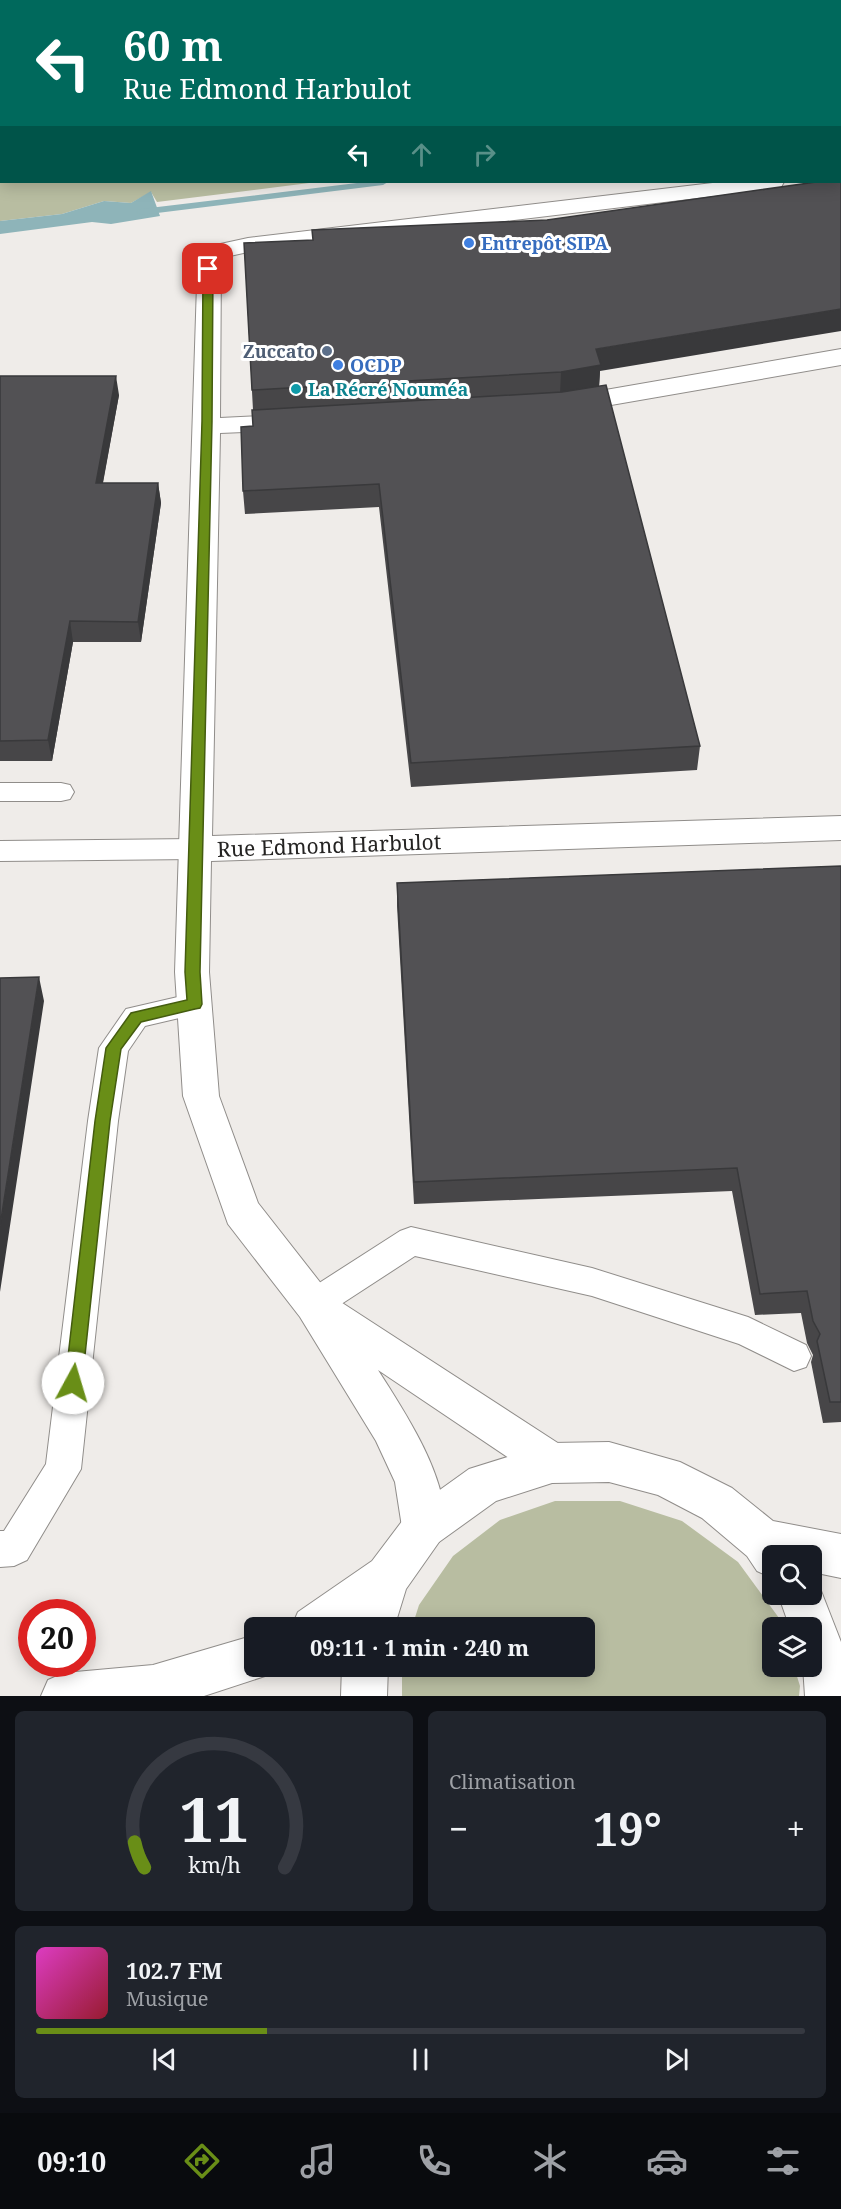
<!DOCTYPE html>
<html lang="fr">
<meta charset="utf-8">
<style>
:root{--surface:#171b24;--page:#20242c;--text:#f1f3f6;--muted:#9ea1a6;--line:#363941;--accent:#698e17}
body{margin:0;font-family:"Noto Serif",serif;background:var(--page);color:var(--text);height:100vh;display:flex;flex-direction:column;font-size:22px;white-space:nowrap}
*{box-sizing:border-box;margin:0}
p{font-size:20px;color:var(--muted)}
.icon{flex:none;width:33px;height:33px;fill:none;stroke:currentColor;stroke-width:2;stroke-linecap:round;stroke-linejoin:round}
.map{position:relative;height:1696px;overflow:hidden}
.panel{display:flex;flex-direction:column;gap:15px;padding:15px;background:#0d0f14;flex:1}
.panel>*{flex:none}
.hud{position:absolute;left:0px;top:0px;width:842px;height:183px;box-shadow:0 3px 15px #0003;background:#00695c;color:#fff;overflow:hidden}
.tools{position:absolute;left:762px;top:1545px;display:grid;gap:12px}
.tools a{display:grid;place-items:center;width:60px;height:60px;border-radius:9px;background:var(--surface);box-shadow:0 3px 15px #0003;font-size:30px}
.speed{position:absolute;left:18px;top:1599px;display:flex;gap:12px;font-size:30px;font-weight:700;text-align:center}
.speed>*{display:grid;place-content:center;width:78px;height:78px;border-radius:50%;background:var(--surface);box-shadow:0 3px 15px #0003;line-height:1}
.speed .limit{border:9px solid #d22;background:#fff;color:#111}
.pin{position:absolute;display:grid;place-items:center;width:51px;height:51px;color:#fff;margin:-26px;border-radius:12px;box-shadow:0 3px 9px #0006}
.me{position:absolute;width:66px;margin:-33px;rotate:6deg;stroke-linejoin:round;filter:drop-shadow(0 0 4px #0008)}
.turn{display:flex;align-items:center;gap:21px;height:126px;padding:0 24px;font-size:27px}
.turn .icon{width:78px;height:78px;stroke-width:2.5}
.turn b{display:block;font-size:42px;line-height:51px}
.lanes{display:flex;align-items:center;height:57px;padding:0 24px;background:#0003;justify-content:center;gap:30px;direction:ltr}
.lanes .off{opacity:.35}
.big{font-size:45px;font-weight:700;line-height:1.1}
.panel .widget{flex:1;display:flex;flex-direction:column;justify-content:center;gap:9px;min-width:0;padding:0 21px;border-radius:9px;background:var(--page)}
.panel .dial{align-items:center;gap:0}
.dial svg{height:156px;overflow:visible;fill:none;stroke:var(--line);stroke-width:7;stroke-linecap:round;text-anchor:middle}
.dial text{fill:var(--text);stroke:none}
.song{display:flex;align-items:center;gap:18px}
.cover{width:72px;height:72px;border-radius:9px;background:linear-gradient(135deg,hsl(310 70% 55%),hsl(350 70% 35%))}
.played{height:6px;border-radius:3px;background:linear-gradient(90deg,var(--accent) 30%,var(--line) 30%)}
.keys{display:flex;justify-content:space-around;direction:ltr}
.heat{display:flex;justify-content:space-between;align-items:center;font-size:33px;direction:ltr}
.panel .tiles{flex:1;display:grid;gap:15px;grid-template-columns:1fr 1fr}
.widget:last-child{grid-column:span 2}
.trip{position:absolute;left:244px;top:1617px;width:351px;height:60px;border-radius:9px;background:var(--surface);box-shadow:0 3px 15px #0003;font-weight:700;line-height:60px;text-align:center}
.tab-bar{display:flex;height:96px;justify-content:space-around;align-items:center;background:#090b0e;color:var(--muted)}
.tab-bar .icon{width:42px;height:42px}
.tab-bar .current{color:var(--accent)}
.tab-bar b{font-size:27px;color:var(--text)}
.map>svg:first-child{display:block}
.green{fill:#b8bda1}
.water{fill:#8eb4b9}
.lines{fill:none;stroke-linecap:round;stroke-linejoin:round}
.stream{fill:#8eb4b9;fill-rule:evenodd}
.service-casing{stroke:#908d8a;stroke-width:2}
.minor-casing{stroke:#908d8a;stroke-width:2}
.primary-casing{stroke:#908d8a;stroke-width:2}
.service{fill:#fff;fill-rule:evenodd}
.minor{fill:#fff;fill-rule:evenodd}
.primary{fill:#fff;fill-rule:evenodd}
.wall{fill:#474648}
.shaded-wall{fill:#39393b}
.building{fill:#525154;stroke:#39393b;stroke-width:1.5}
.route{fill:#698e17;stroke:#445c0f;stroke-width:1.5}
.shop-dot{fill:#3f7fe0;stroke:#fff;stroke-width:2}
.service-dot{fill:#5c6f8a;stroke:#fff;stroke-width:2}
.culture-dot{fill:#0f9aa8;stroke:#fff;stroke-width:2}
.labels{text-anchor:middle;dominant-baseline:central;stroke-width:6;stroke-linejoin:round;paint-order:stroke}
.far-shop-label{font-size:18px;font-weight:bold;fill:#366cbe;stroke:#fff;text-anchor:start}
.far-service-label{font-size:18px;font-weight:bold;fill:#4e5e75;stroke:#fff;text-anchor:end}
.far-culture-label{font-size:18px;font-weight:bold;fill:#0d838f;stroke:#fff;text-anchor:start}
.street-label{font-size:21px;fill:#242322;stroke:#fff}
</style>
<div class="map">
<svg width="841" height="1696" viewBox="0 0 841 1696">
<rect width="100%" height="100%" fill="#efece9"/>
<path class="green" d="M 0,0 L 841,0 L 841,113 L 840,2 L 2,2 L 2,182 L 317,182 L 157,202 L 151,192 L 131,203 L 104,201 L 62,214 L 0,221 Z
M 555,1501 L 620,1501 L 682,1521 L 738,1562 L 779,1618 L 782,1627 L 772,1628 L 772,1666 L 794,1667 L 800,1686 L 799,1696 L 402,1696 L 402,1667 L 585,1666 L 585,1628 L 412,1627 L 419,1605 L 453,1556 L 500,1520 Z"/>
<path class="water" d="M 151,191 L 160,216 L 111,224 L 92,222 L 0,234 L 0,221 L 62,214 L 104,201 L 131,203 Z"/>
<g class="lines">
<path class="stream" d="M 840,119 L 841,119 L 841,125 L 840,125 Z
M 365,182 L 388,182 L 383,185 L 141,215 L 136,212 L 141,209 Z"/>
<g class="service-casing">
<path id="service" d="M 0,783 L 61,783 L 70,785 L 74,792 L 70,799 L 61,801 L 0,801 Z
M 195,839 L 205,842 L 209,849 L 205,856 L 195,859 L 0,861 L 0,841 Z
M 195,993 L 205,996 L 210,1004 L 205,1012 L 145,1026 L 128,1051 L 118,1121 L 81,1469 L 27,1560 L 14,1566 L 0,1567 L 0,1531 L 4,1531 L 46,1464 L 88,1121 L 99,1048 L 126,1009 Z
M 411,1227 L 592,1268 L 748,1317 L 806,1345 L 811,1356 L 806,1367 L 794,1371 L 739,1344 L 592,1296 L 415,1256 L 326,1314 L 314,1319 L 302,1314 L 298,1304 L 302,1294 L 400,1231 Z"/>
</g>
<g class="minor-casing">
<path id="minor" d="M 840,166 L 841,166 L 841,180 L 840,180 Z
M 721,182 L 784,182 L 781,187 L 773,189 L 248,252 L 221,258 L 220,418 L 298,414 L 307,416 L 311,422 L 307,428 L 298,430 L 220,433 L 212,836 L 841,816 L 841,840 L 211,861 L 209,972 L 219,1096 L 258,1203 L 330,1295 L 567,1449 L 573,1463 L 567,1477 L 552,1483 L 537,1477 L 378,1370 C 406,1414 444,1471 446,1525 C 446,1530 442,1537 439,1542 L 424,1548 L 409,1542 L 402,1527 L 395,1482 L 376,1441 L 300,1317 L 228,1224 L 183,1096 L 175,972 L 198,253 L 202,248 L 248,238 Z
M 841,349 L 841,365 L 565,413 L 556,411 L 552,405 L 556,399 L 565,397 Z"/>
</g>
<g class="primary-casing">
<path id="primary" d="M 609,1442 L 680,1462 L 732,1488 L 773,1521 L 841,1534 L 841,1578 L 812,1572 L 812,1556 L 772,1556 L 772,1578 L 757,1571 L 747,1556 L 702,1518 L 658,1495 L 609,1482 L 552,1483 L 496,1501 L 439,1542 L 406,1589 L 394,1628 L 291,1628 L 298,1612 L 372,1561 L 409,1512 L 469,1469 L 552,1443 Z
M 812,1576 L 816,1578 L 841,1642 L 841,1696 L 805,1696 L 803,1666 L 812,1666 L 812,1628 L 790,1628 L 778,1594 L 812,1594 Z
M 255,1635 L 255,1666 L 274,1666 L 271,1674 L 204,1696 L 41,1696 L 48,1680 L 64,1673 L 153,1665 Z
M 342,1666 L 388,1666 L 387,1696 L 341,1696 Z"/>
</g>
<use href="#service" class="service"/>
<use href="#minor" class="minor"/>
<use href="#primary" class="primary"/>
</g>
<path class="wall" d="M 244,243 L 600,371 L 599,386 L 700,746 L 697,770 L 411,787 L 379,507 L 245,514 L 243,491 L 253,426 L 253,410 Z
M 0,376 L 119,395 L 103,483 L 158,483 L 161,503 L 141,642 L 73,642 L 52,761 L 0,761 Z
M 841,866 L 841,1422 L 823,1423 L 811,1362 L 813,1355 L 807,1343 L 801,1313 L 755,1315 L 732,1191 L 414,1204 L 397,906 L 397,883 Z"/>
<path class="shaded-wall" d="M 841,309 L 841,331 L 600,371 L 599,388 L 560,395 L 561,372 L 596,349 Z
M 116,376 L 119,395 L 99,503 L 96,483 Z
M 158,483 L 161,503 L 141,642 L 138,622 Z
M 70,621 L 73,642 L 52,761 L 48,740 Z
M 39,977 L 44,1001 L 0,1292 L 0,1226 Z"/>
<path class="building" d="M 840,178 L 841,178 L 841,309 L 596,349 L 601,365 L 561,372 L 252,390 L 244,243 L 313,240 L 312,230 L 547,220 L 816,182 L 840,182 Z
M 0,376 L 116,376 L 96,483 L 158,483 L 138,622 L 70,621 L 48,740 L 0,741 Z
M 606,385 L 700,746 L 411,763 L 379,484 L 243,491 L 241,427 L 253,426 L 252,410 L 562,392 Z
M 841,866 L 841,1402 L 830,1402 L 817,1341 L 820,1334 L 813,1321 L 807,1291 L 760,1294 L 737,1168 L 414,1182 L 397,883 Z
M 39,977 L 0,1226 L 0,978 Z"/>
<path class="route" d="M 208,266 L 213,269 L 212,421 L 200,972 L 202,1004 L 200,1008 L 195,1009 L 141,1022 L 121,1049 L 110,1121 L 82,1383 L 79,1388 L 73,1391 L 67,1388 L 65,1383 L 95,1121 L 106,1048 L 131,1013 L 187,1000 L 185,972 L 202,421 L 203,269 Z"/>
<g class="shop-dot">
<circle cx="469" cy="243" r="6"/>
<circle cx="338" cy="365" r="6"/>
</g>
<circle class="service-dot" cx="327" cy="351" r="6"/>
<circle class="culture-dot" cx="296" cy="389" r="6"/>
<g class="labels">
<g class="far-shop-label">
<text x="481" y="243">Entrepôt SIPA</text>
<text x="350" y="365">OCDP</text>
</g>
<g class="far-service-label">
<text x="315" y="351">Zuccato</text>
</g>
<g class="far-culture-label">
<text x="308" y="389">La Récré Nouméa</text>
</g>
<g class="street-label">
<text transform="translate(329 845) rotate(-2)">Rue Edmond Harbulot</text>
</g>
</g>
</svg>
<div class="tools">
<a><svg class="icon" aria-label="search" viewBox="0 0 24 24"><circle cx="10" cy="10" r="6"/><path d="M15 15l6 6"/></svg></a>
<a><svg class="icon" aria-label="layers" viewBox="0 0 24 24"><path d="M12 4l9 5-9 5-9-5zM3 14l9 5 9-5"/></svg></a>
</div>
<div class="speed"><div class="limit">20</div></div>
<div class="pin" style="left:208px;top:269px;background:#d93025"><svg class="icon" aria-label="arrive" viewBox="0 0 24 24"><path d="M6 21V4h12l-3 4 3 4H6"/></svg></div>
<svg class="me" style="left:73px;top:1383px" viewBox="-20 -20 40 40"><circle r="19" fill="#fff"/><path d="M0-13L10 11 0 6-10 11z" fill="#698e17"/></svg>
<div class="trip">09:11 · 1 min · 240 m</div>
<div class="hud">
<div class="turn"><svg class="icon" aria-label="left" viewBox="0 0 24 24"><path d="M17 20v-9H6M10 6l-5 5 5 5"/></svg><div><b>60 m</b>Rue Edmond Harbulot</div></div>
<div class="lanes"><svg class="icon" aria-label="left" viewBox="0 0 24 24"><path d="M17 20v-9H6M10 6l-5 5 5 5"/></svg><svg class="icon off" aria-label="ahead" viewBox="0 0 24 24"><path d="M12 20V5M6 11l6-6 6 6"/></svg><svg class="icon off" aria-label="right" viewBox="0 0 24 24"><path d="M7 20v-9h11M14 6l5 5-5 5"/></svg></div>
</div>
</div>
<section class="panel">
<div class="tiles">
<div class="widget dial"><svg viewBox="0 0 100 80">
<path d="M14 69A42 42 0 1 1 86 69"/>
<path d="M14 69A42 42 0 0 1 9 56" stroke="#698e17"/>
<text x="50" y="56" font-size="32" font-weight="700">11</text>
<text x="50" y="72" font-size="11">km/h</text>
</svg></div>
<div class="widget"><p>Climatisation</p>
<div class="heat"><a>−</a><b class="big">19°</b><a>+</a></div>
</div>
<div class="widget">
<div class="song"><i class="cover"></i><div><b>102.7 FM</b><p>Musique</p></div></div>
<div class="played"></div>
<div class="keys"><svg class="icon" aria-label="previous" viewBox="0 0 24 24"><path d="M18 5L8 12l10 7zM5 5v14"/></svg><svg class="icon" aria-label="pause" viewBox="0 0 24 24"><path d="M8 5v14M16 5v14"/></svg><svg class="icon" aria-label="next" viewBox="0 0 24 24"><path d="M6 5l10 7-10 7zM19 5v14"/></svg></div>
</div>
</div>
</section>
<nav class="tab-bar">
<b>09:10</b>
<svg class="icon current" aria-label="directions" viewBox="0 0 24 24"><path d="M12 3l9 9-9 9-9-9zM9 14v-3h6M13 9l2 2-2 2"/></svg>
<svg class="icon" aria-label="music" viewBox="0 0 24 24"><path d="M9 18V5l10-2v13"/><circle cx="6" cy="18" r="3"/><circle cx="16" cy="16" r="3"/></svg>
<svg class="icon" aria-label="phone" viewBox="0 0 24 24"><path d="M5 4h4l2 5-3 2q2 4 5 5l2-3 5 2v4C11 20 4 13 5 4z"/></svg>
<svg class="icon" aria-label="climate" viewBox="0 0 24 24"><path d="M12 3v18M4 7l16 10M4 17L20 7"/></svg>
<svg class="icon" aria-label="car" viewBox="0 0 24 24"><path d="M5 17H2v-5l4-1 3-4h7l3 4 3 1v5h-3M9 17h6M6 11h13"/><circle cx="7" cy="17" r="2"/><circle cx="17" cy="17" r="2"/></svg>
<svg class="icon" aria-label="filters" viewBox="0 0 24 24"><path d="M4 7h16M4 17h16"/><circle cx="9" cy="7" r="2"/><circle cx="15" cy="17" r="2"/></svg>
</nav>
